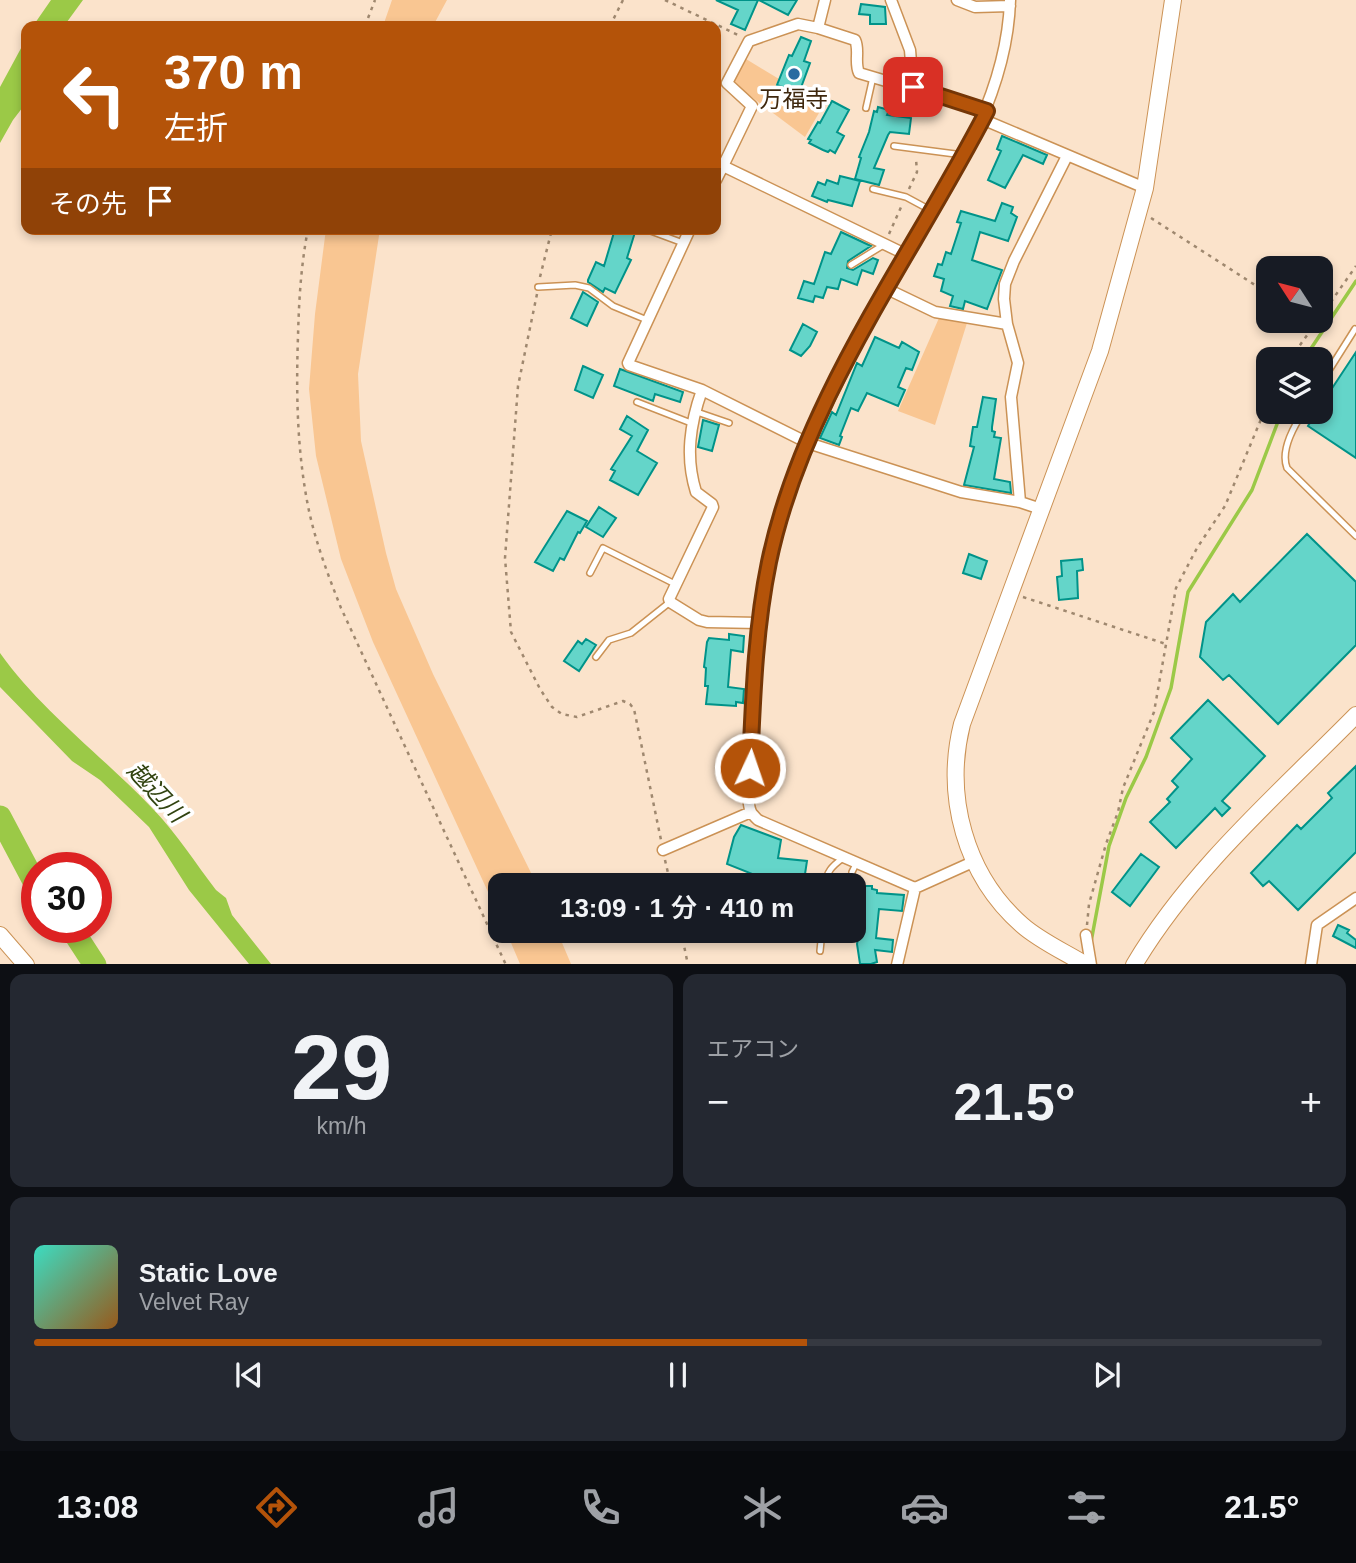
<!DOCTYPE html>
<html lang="ja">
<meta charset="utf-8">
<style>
:root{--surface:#171b24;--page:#242831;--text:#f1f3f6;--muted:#9ea1a6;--line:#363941;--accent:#b45309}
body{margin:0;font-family:Arial,"Noto Sans JP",sans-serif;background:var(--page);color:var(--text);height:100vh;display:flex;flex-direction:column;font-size:26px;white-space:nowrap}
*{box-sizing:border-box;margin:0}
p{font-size:23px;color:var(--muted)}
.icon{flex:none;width:38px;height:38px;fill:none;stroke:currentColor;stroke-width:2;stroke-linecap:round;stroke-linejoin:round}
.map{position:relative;height:964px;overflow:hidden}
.sheet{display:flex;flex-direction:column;gap:10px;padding:10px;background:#0d0f14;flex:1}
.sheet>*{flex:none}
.hud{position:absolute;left:21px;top:21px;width:700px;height:214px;border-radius:14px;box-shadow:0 4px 10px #0003;background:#b45309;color:#fff;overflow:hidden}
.needle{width:46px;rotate:306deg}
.tools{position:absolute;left:1256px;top:256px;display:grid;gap:14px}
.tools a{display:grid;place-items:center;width:77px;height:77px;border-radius:14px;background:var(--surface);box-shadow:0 4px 10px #0003;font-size:35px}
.speed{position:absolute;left:21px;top:852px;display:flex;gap:14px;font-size:35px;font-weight:700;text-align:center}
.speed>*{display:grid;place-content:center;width:91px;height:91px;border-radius:50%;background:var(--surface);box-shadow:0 4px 10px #0003;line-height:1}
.speed .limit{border:10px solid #d22;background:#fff;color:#111}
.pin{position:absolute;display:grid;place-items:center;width:60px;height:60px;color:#fff;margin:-30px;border-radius:14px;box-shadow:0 4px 10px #0006}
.me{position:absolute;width:77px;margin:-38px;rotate:3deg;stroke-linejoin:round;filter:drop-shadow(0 0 5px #0008)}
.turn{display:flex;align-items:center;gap:24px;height:147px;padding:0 28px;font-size:32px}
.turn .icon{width:91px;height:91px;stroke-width:2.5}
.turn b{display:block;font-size:49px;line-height:60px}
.then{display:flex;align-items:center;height:66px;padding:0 28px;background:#0003;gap:14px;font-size:26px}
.big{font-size:52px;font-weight:600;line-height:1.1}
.sheet .widget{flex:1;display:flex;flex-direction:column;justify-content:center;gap:10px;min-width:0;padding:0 24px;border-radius:14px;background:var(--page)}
.sheet .dial{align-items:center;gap:0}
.dial b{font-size:91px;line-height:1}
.song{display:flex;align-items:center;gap:21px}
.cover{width:84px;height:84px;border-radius:10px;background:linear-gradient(135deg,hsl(170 70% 55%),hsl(30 70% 35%))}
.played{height:7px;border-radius:4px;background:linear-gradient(90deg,var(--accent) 60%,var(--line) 60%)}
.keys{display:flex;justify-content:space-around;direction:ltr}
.heat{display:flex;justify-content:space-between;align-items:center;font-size:38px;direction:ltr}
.sheet .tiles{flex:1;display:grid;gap:10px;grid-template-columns:1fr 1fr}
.widget:last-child{grid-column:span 2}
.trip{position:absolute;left:488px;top:873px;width:378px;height:70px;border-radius:14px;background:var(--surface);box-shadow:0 4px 10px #0003;font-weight:600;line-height:70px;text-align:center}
.dock{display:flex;height:112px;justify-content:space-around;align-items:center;background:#090b0e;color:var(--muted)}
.dock .icon{width:49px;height:49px}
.dock .selected{color:var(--accent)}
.dock b{font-size:32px;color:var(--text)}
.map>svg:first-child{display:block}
.green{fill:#f9c692}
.water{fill:#9bc947}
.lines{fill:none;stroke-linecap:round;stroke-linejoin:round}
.stream{stroke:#9bc947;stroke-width:3.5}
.river{stroke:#9bc947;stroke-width:23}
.building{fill:#64d5c9;stroke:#009389;stroke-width:2}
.lane-casing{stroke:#cb9255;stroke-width:8}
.street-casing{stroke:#cb9255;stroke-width:13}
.secondary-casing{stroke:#cb9255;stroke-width:18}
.path{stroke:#9f886f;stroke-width:2.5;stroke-dasharray:3.5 5;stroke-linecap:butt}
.lane{stroke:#fff;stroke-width:5}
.street{stroke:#fff;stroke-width:10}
.secondary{stroke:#fff;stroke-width:16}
.route-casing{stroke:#753606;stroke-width:18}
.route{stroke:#b45309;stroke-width:12}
.poi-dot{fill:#296ba1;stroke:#fff;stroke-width:2.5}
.labels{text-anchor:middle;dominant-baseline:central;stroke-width:7;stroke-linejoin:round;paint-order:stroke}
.poi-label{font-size:23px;fill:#3f280e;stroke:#fff}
.water-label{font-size:24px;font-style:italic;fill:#314310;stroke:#fff}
</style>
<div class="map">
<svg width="1356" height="965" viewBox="0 0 1356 965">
<rect width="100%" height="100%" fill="#fbe3cb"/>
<path class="green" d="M 392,0 L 447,0 L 433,26 L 383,26 Z
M 746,59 L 779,79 L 776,85 L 804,95 L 803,98 L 823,106 L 805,137 L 733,83 Z
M 326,229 L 380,229 L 358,374 L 361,441 L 386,553 L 396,589 L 433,674 L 537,885 L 500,886 L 500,918 L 373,642 L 341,559 L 316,456 L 309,389 L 315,314 Z
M 939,318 L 967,323 L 935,425 L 898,411 Z
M 506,931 L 557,931 L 571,964 L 520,964 Z"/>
<path class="water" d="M 51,0 L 83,0 L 64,26 L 33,26 Z
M 26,39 L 26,103 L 13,120 L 0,143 L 0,87 Z
M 0,653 C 41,711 105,758 154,810 C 177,834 196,864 216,890 L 226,898 L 232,915 L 271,964 L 249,964 L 189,890 L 149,827 L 100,780 L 72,761 L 0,687 Z"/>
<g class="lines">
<path class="stream" d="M 1304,359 L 1356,281
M 1091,942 L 1109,846 L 1126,798 L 1146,757 L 1171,688 L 1188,592 L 1252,490 L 1282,411"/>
<path class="river" d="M 0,817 L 37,887
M 71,928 L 95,965"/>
</g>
<path class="building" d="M 716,0 L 758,0 L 745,30 L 731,24 L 738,10 Z
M 759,0 L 797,0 L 788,15 Z
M 861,4 L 885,7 L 886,24 L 870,24 L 870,15 L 859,14 Z
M 801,37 L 811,41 L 804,61 L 810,63 L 799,93 L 777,85 L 789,55 L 792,56 Z
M 832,101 L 849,110 L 837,132 L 844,136 L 835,153 L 830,150 L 828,152 L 823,150 L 809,143 L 811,140 L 808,139 L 818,122 L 820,123 Z
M 878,107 L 889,110 L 887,115 L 911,118 L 909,134 L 890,132 L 888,135 L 874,168 L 884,170 L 879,185 L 855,179 L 861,158 L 859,157 L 869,132 L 874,111 L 877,112 Z
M 1002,136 L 1047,155 L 1043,164 L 1023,155 L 1005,188 L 988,180 L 1001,151 L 997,149 Z
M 840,176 L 860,181 L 852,206 L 828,200 L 827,202 L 812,196 L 818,182 L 825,185 L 827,180 L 838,184 Z
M 1002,203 L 1013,207 L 1011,213 L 1017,217 L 1008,241 L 980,232 L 972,260 L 1002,270 L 987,309 L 965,301 L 963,309 L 950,306 L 953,296 L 941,291 L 944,279 L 934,276 L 938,264 L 942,265 L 946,252 L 951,254 L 961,223 L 957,222 L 961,211 L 995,221 Z
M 615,229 L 636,229 L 627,258 L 631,260 L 615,293 L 605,288 L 603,292 L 588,282 L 588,280 L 596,262 L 604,266 Z
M 841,232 L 871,246 L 848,261 L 847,268 L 853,270 L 873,258 L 878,260 L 873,274 L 862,270 L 857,285 L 841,279 L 838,289 L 827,287 L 823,298 L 815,296 L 813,302 L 798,298 L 804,281 L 814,284 L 825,252 L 831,254 Z
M 583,292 L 598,302 L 587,326 L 571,318 Z
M 803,324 L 817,332 L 810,346 L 801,356 L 790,350 Z
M 875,337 L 899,348 L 902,342 L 919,352 L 912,370 L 906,368 L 898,387 L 905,390 L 898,406 L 867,393 L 858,411 L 851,408 L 840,436 L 842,437 L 839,445 L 820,438 L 832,412 L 836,415 L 857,363 L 862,366 Z
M 1356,352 L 1356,458 L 1308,426 L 1317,411 L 1321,411 L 1321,405 Z
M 583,366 L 603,375 L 593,398 L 575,390 Z
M 620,369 L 683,392 L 680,402 L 655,394 L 653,401 L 614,386 Z
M 983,397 L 996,399 L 992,427 L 992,431 L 995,432 L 994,437 L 1001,438 L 994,479 L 1010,482 L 1011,493 L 964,485 L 974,447 L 970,446 L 973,427 L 977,427 Z
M 627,416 L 648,430 L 637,451 L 657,463 L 638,495 L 610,480 L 615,471 L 611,469 L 632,436 L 620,429 Z
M 703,420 L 719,425 L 712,451 L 698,447 Z
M 599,507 L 616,518 L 603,537 L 586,527 Z
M 567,511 L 587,521 L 580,533 L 578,532 L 564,560 L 560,558 L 553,571 L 535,562 Z
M 1307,534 L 1356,582 L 1356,645 L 1278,724 L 1229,675 L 1223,680 L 1200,657 L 1206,622 L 1233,594 L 1240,602 Z
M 969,554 L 987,561 L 981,579 L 963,573 Z
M 1082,559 L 1083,570 L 1077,571 L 1078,598 L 1059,600 L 1057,577 L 1062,576 L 1061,561 Z
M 729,634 L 744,636 L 743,652 L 731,650 L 728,687 L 744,689 L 743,703 L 736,702 L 736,706 L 706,704 L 708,686 L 705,686 L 706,668 L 704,667 L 707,642 L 709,638 L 729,640 Z
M 586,639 L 596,645 L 579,671 L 564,661 L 578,641 L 582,644 Z
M 1208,700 L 1265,756 L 1222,801 L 1230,808 L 1222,816 L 1215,808 L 1176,848 L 1150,822 L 1170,802 L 1167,799 L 1178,787 L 1172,781 L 1192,759 L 1171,738 Z
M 1356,766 L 1356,852 L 1298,910 L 1269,881 L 1263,886 L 1251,873 L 1297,825 L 1301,829 L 1332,798 L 1328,793 Z
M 741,825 L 781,840 L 778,858 L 807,861 L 805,874 L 808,875 L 807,886 L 751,886 L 755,875 L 727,864 L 734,837 Z
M 1141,854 L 1159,867 L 1130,906 L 1112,892 Z
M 861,886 L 872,886 L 872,889 L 877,890 L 877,893 L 904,895 L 902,911 L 879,909 L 876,938 L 893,940 L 892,952 L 875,950 L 877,962 L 871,964 L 860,964 L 857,944 L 863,911 L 860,905 Z
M 1338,925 L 1349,930 L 1347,933 L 1356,940 L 1356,948 L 1333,936 Z"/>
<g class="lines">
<g class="lane-casing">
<path id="lane" d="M 866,108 L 873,77
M 894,146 L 963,155
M 873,189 L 906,197 L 932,211
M 648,230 L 683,243
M 851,265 L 885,244
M 538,287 L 575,285 L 589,288 L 613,306 L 647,320
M 1321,383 L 1355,329
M 637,402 L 691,423
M 694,411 L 729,423
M 1304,411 C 1294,426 1280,450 1287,468 L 1356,536
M 590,573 L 603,548 L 675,584
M 596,657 L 609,640 L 631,633 L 670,602
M 825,886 C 826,872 832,866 843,858
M 851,886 L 852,872 L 856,864
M 854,906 L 858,911
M 820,951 L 822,931"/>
</g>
<g class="street-casing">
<path id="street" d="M 891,0 L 910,50 L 913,87
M 957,0 L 975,7 L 1010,6
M 818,28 L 825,0
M 982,119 L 1145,188
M 716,180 L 723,166
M 690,229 L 628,363 L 629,365 L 702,390 L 808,443 L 961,492 L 1020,502 L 1041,509
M 907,255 L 723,166 L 752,106 L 727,83 L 749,41 L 798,24 L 818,28 L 855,40 C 860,50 854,62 859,73 L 987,111
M 885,288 L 935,312 L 1007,324
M 702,390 C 690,424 685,457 696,492 L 712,504 L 713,507 L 669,599 L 670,602 L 699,620 L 707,622 L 759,623
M 1020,502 L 1011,397 L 1018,363 L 1007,324 L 1004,299 L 1005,284 L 1014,261 L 1067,156
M 663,850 L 751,812
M 975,861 L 915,888 L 758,820 C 756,818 752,814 751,812 C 744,797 751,741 752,722 C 755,668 757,613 770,559 C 787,485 817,422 852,354 C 863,332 873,309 886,288 C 938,199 1007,107 1010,0
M 1086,935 L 1091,965
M 897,965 L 915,888
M 1311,965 L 1317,925 L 1356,898"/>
</g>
<g class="secondary-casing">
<path id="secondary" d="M 0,935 L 26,965
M 1086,965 C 1065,952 1040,941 1022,925 C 965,875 944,796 962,724 L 1100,351 L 1145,188 L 1173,0
M 1134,965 C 1191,869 1278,794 1356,715"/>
</g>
<path class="path" d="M 665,0 L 738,35
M 365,26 L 375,0
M 610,26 L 623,0
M 909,189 L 917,172 L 916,159
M 1151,218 L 1269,294
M 308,229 C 301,265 299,299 298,336 C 296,393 297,450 308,506 C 315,541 328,575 341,608 L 506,965
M 889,234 L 902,205
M 540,277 L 552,229
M 537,294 L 518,386 L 505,558 L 511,632 L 540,689 L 552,707 L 562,714 L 577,717 L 623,701 L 630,704 L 634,709 L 661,840
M 1321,316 L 1356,266
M 1290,359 L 1318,320
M 1023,597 L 1166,644
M 665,860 L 671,886
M 1087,925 L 1089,904 L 1106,844 L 1118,812 L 1123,788 L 1154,712 L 1176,588 L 1197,548 L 1225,506 L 1269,400
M 681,931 L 688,965"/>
<use href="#lane" class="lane"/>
<use href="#street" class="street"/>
<use href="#secondary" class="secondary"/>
</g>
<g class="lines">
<g class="route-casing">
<path id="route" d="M 750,768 C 753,699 755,630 769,562 C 803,399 912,257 987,111 L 913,87"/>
</g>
<use href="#route" class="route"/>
</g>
<circle class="poi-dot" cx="794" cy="74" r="7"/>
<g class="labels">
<g class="poi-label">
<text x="794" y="99">万福寺</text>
</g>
<g class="water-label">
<text transform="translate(157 792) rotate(47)">越辺川</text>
</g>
</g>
</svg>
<div class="tools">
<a><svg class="needle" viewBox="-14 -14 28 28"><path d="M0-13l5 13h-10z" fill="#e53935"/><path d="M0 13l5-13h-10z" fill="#9ea1a6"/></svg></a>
<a><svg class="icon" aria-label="layers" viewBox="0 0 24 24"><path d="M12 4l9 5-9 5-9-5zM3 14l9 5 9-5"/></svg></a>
</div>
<div class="speed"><div class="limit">30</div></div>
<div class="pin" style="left:913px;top:87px;background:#d93025"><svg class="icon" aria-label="arrive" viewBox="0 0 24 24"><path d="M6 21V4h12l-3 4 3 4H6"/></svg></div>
<svg class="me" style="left:750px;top:768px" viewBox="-20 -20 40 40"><circle r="17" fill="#b45309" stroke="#fff" stroke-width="3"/><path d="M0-11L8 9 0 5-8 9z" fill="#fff"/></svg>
<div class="trip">13:09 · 1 分 · 410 m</div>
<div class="hud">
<div class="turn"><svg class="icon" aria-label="left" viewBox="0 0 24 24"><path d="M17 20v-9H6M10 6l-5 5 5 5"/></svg><div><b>370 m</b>左折</div></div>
<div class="then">その先<svg class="icon" aria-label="arrive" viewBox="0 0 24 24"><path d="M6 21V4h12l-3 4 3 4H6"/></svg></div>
</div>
</div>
<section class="sheet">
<div class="tiles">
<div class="widget dial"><b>29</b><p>km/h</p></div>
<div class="widget"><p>エアコン</p>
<div class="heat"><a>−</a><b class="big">21.5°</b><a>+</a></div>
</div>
<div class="widget">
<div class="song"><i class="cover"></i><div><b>Static Love</b><p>Velvet Ray</p></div></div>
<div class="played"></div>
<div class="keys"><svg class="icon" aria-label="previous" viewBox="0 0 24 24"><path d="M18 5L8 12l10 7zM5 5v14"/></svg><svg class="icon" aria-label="pause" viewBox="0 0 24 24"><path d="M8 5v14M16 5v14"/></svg><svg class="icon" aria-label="next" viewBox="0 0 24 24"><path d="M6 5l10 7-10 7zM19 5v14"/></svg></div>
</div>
</div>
</section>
<nav class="dock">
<b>13:08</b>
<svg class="icon selected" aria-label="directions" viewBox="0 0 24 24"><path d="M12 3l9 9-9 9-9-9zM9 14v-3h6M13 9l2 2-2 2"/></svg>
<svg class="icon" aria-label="music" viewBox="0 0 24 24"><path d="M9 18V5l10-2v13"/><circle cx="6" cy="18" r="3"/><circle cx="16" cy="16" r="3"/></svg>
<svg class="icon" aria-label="phone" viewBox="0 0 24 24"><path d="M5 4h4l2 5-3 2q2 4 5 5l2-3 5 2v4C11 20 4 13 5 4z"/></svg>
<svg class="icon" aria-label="climate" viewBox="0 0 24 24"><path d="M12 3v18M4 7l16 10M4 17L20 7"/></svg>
<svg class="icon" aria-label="car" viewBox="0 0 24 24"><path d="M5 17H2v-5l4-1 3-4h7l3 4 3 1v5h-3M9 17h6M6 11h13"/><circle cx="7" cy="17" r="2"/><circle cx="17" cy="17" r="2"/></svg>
<svg class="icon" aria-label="filters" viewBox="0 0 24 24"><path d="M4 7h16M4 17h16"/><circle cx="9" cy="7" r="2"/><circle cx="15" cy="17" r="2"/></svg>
<b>21.5°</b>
</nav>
